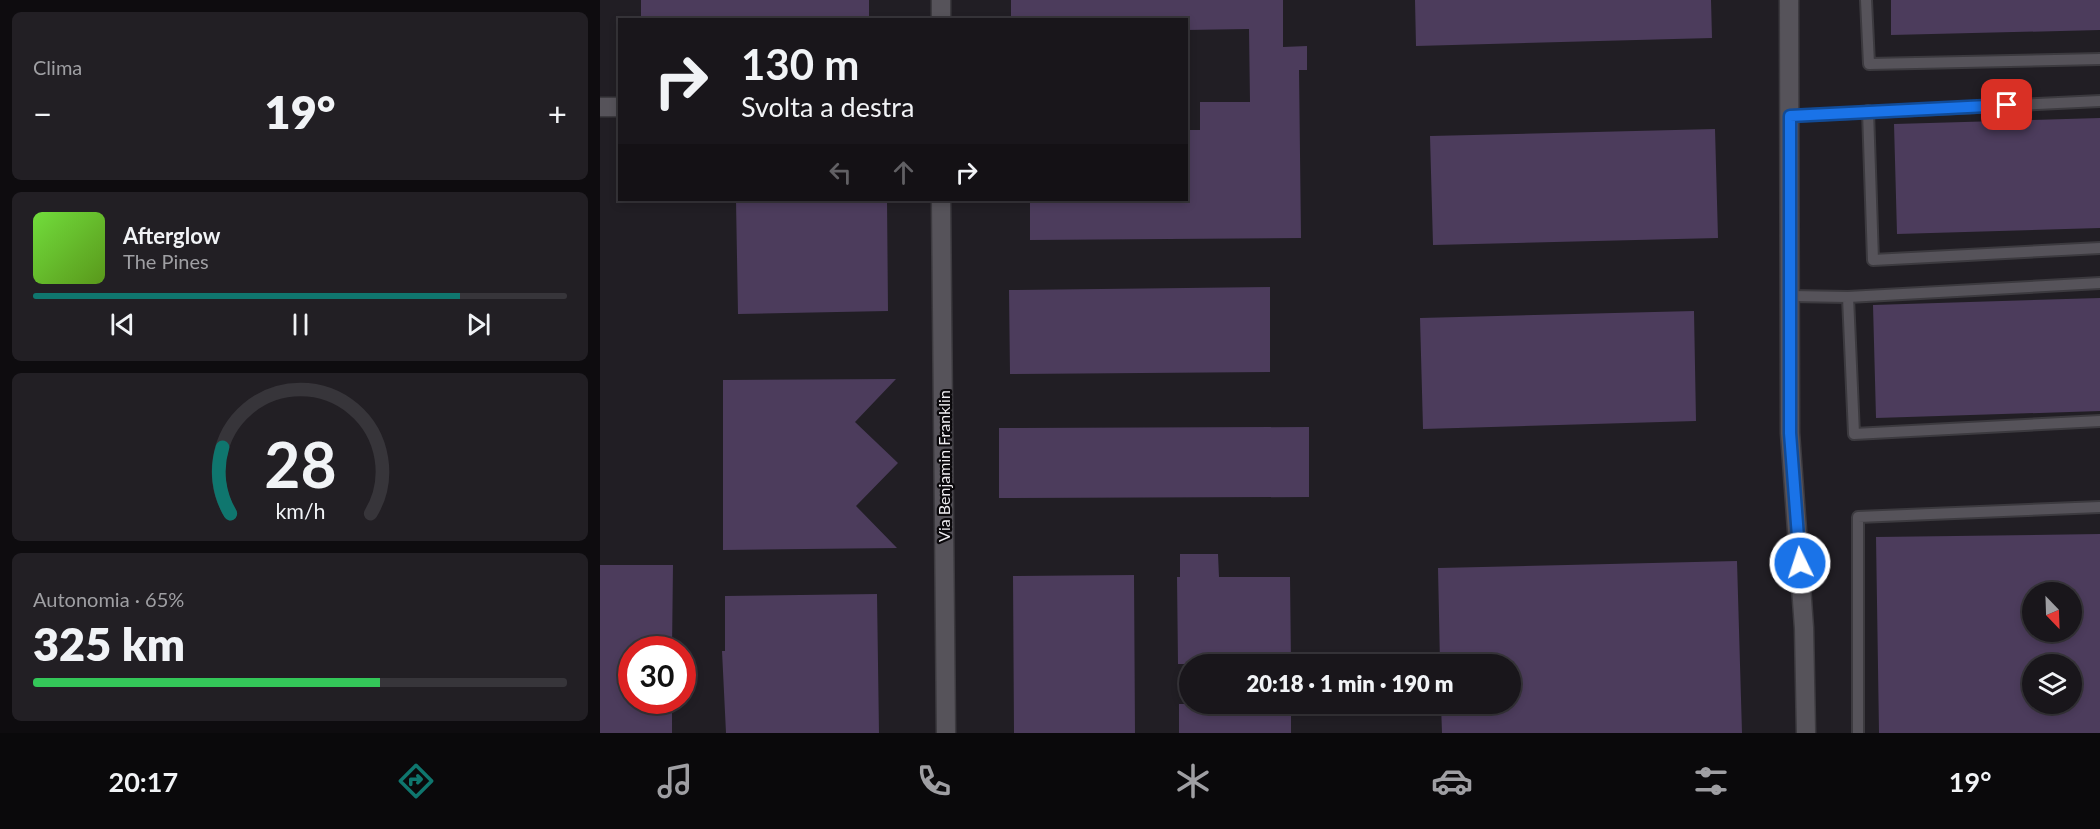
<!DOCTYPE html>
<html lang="it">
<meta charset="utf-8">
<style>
:root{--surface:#19161b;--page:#221f24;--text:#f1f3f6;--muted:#9f9fa3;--line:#37353a;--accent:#0f766e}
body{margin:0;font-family:Lato,sans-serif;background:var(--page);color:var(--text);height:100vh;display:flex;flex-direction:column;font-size:22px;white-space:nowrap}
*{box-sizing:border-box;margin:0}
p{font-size:20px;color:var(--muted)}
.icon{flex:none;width:33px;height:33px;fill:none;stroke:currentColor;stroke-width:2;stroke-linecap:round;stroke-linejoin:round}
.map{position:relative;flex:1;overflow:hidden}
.sheet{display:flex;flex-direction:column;gap:12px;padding:12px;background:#0e0c0f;width:600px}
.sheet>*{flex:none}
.hud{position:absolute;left:18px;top:18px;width:570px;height:183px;border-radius:0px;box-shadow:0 3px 9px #0003,0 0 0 2px var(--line);background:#19161b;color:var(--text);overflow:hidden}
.needle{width:39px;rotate:157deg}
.fabs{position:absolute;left:1422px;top:582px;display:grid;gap:12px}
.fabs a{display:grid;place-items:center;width:60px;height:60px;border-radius:50%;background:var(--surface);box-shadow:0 3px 9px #0003,0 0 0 2px var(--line);font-size:30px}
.speed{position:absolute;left:18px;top:636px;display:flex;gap:12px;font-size:30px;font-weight:700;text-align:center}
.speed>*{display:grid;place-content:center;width:78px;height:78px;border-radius:50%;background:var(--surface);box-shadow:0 3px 9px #0003,0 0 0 2px var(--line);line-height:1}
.speed .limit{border:9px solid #d22;background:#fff;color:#111}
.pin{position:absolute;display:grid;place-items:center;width:51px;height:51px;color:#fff;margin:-26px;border-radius:12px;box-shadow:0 3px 9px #0006}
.me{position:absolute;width:66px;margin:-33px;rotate:356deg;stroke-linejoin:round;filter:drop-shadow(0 0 4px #0008)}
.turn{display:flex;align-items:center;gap:21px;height:126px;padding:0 24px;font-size:27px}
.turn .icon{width:78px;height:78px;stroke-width:2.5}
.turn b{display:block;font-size:42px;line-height:51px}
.lanes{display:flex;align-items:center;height:57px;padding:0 24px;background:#0003;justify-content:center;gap:30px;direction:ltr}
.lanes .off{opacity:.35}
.big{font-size:45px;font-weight:800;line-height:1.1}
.sheet .card{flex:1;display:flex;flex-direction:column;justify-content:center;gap:9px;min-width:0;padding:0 21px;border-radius:9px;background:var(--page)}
.sheet .dial{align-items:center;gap:0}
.dial svg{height:156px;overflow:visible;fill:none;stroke:var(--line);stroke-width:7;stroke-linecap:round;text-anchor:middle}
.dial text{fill:var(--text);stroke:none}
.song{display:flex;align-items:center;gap:18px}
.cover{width:72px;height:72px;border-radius:9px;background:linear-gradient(135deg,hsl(100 70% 55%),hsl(90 70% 35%))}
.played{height:6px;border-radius:3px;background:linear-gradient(90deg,var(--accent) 80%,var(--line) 80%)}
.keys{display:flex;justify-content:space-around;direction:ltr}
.heat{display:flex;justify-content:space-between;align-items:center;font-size:33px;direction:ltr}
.charge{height:9px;border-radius:4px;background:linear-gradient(90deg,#34c759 65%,var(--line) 0)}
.trip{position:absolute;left:579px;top:654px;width:342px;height:60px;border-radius:30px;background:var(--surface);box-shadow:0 3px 9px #0003,0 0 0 2px var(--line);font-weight:800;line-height:60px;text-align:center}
.menu{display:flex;height:96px;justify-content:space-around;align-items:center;background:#0a090b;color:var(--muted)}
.menu .icon{width:42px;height:42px}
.menu .on{color:var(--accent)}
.menu b{font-size:27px;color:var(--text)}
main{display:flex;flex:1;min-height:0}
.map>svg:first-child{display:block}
.building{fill:#4c3c5c;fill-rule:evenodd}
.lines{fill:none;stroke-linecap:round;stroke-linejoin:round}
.lane-casing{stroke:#3c3a3f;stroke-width:14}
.street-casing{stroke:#3c3a3f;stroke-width:21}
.lane{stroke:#56535a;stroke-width:10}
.street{stroke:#56535a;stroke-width:18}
.route-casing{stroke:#114b97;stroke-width:15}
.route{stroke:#1a73e8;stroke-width:10}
.labels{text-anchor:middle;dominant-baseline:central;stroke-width:4.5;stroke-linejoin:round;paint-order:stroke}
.street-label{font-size:16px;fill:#efedf1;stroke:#0a080b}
</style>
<main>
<section class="sheet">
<div class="card"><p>Clima</p>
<div class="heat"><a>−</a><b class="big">19°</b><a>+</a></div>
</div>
<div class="card">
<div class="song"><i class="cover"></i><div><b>Afterglow</b><p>The Pines</p></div></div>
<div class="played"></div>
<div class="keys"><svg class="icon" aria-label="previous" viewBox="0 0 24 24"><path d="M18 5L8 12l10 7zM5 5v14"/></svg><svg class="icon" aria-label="pause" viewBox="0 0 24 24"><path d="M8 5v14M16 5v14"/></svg><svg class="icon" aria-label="next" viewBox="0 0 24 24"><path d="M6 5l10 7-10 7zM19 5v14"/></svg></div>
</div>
<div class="card dial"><svg viewBox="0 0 100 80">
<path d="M14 69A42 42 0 1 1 86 69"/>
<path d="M14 69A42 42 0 0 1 10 35" stroke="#0f766e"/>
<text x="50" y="56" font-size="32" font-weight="700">28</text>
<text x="50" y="72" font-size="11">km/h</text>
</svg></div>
<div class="card"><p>Autonomia · 65%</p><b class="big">325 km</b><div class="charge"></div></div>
</section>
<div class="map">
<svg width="1500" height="733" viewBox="0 0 1500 733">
<rect width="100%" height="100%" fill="#211e24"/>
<path class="building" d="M 41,0 L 269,0 L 269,20 L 41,20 Z
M 411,0 L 683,0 L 683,47 L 707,46 L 707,70 L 699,70 L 701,238 L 430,240 L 430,200 L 586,200 L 586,130 L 600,130 L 600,102 L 650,102 L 649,29 L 586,30 L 586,20 L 411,20 Z
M 815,0 L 1111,0 L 1112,38 L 816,46 Z
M 1291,0 L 1500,0 L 1500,30 L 1291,35 Z
M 1500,118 L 1500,228 L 1297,234 L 1294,124 Z
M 1115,129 L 1118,238 L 833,245 L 830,136 Z
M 136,200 L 287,200 L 288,311 L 138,314 Z
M 670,287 L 670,372 L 410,374 L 409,290 Z
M 1500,298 L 1500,411 L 1276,418 L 1273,305 Z
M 1094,311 L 1096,421 L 823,429 L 820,318 Z
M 296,379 L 255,422 L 298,463 L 256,506 L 297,548 L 123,550 L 123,380 Z
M 709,427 L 709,497 L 399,498 L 399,428 Z
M 1500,534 L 1500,733 L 1279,733 L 1276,537 ZM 1432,592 L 1472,592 L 1472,632 L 1432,632 ZM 1432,664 L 1472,664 L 1472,704 L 1432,704 Z
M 580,554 L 618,554 L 619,577 L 690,577 L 691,664 L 578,664 L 577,577 L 580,577 Z
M 1137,561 L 1142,733 L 842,733 L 841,704 L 910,704 L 910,664 L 840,664 L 838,568 Z
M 0,565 L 73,565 L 72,650 L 32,650 L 32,700 L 72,700 L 72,733 L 0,733 Z
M 534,575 L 535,733 L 414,733 L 413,576 Z
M 277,594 L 279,733 L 126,733 L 122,651 L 125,651 L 125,596 Z
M 579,704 L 691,704 L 691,733 L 579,733 Z"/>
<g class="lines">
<g class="lane-casing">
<path id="lane" d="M 1266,0 L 1269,64 L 1500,59
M 1268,111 L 1273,260 L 1500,248
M 1190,116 L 1500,101
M 1191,296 L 1248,297 L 1254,434 L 1500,421
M 1248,297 L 1500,283
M 1258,733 L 1258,517 L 1500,507"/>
</g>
<g class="street-casing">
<path id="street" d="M 1189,0 L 1190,433 L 1204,628 L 1206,733
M 341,20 L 341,0
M 0,107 L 20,107
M 341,200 L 346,733"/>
</g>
<use href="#lane" class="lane"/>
<use href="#street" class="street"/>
</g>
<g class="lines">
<g class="route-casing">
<path id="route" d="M 1200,563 L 1190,433 L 1190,116 L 1407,105"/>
</g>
<use href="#route" class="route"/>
</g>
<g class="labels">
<g class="street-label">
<text transform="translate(343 466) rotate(-90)">Via Benjamin Franklin</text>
</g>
</g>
</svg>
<div class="fabs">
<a><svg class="needle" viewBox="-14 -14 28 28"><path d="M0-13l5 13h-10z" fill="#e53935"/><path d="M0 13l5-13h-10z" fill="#9f9fa3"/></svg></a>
<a><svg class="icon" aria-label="layers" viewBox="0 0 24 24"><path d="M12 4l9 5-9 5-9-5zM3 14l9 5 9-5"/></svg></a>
</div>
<div class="speed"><div class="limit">30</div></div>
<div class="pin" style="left:1407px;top:105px;background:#d93025"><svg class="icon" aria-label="arrive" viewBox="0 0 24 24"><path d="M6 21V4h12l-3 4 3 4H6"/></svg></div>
<svg class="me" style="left:1200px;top:563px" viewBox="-20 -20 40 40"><circle r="17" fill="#1a73e8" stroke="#fff" stroke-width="3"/><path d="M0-11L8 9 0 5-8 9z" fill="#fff"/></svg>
<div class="trip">20:18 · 1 min · 190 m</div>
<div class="hud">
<div class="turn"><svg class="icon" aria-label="right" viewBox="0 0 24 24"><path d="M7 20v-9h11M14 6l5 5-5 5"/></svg><div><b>130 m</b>Svolta a destra</div></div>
<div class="lanes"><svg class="icon off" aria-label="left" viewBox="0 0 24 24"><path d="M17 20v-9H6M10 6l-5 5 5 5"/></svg><svg class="icon off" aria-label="ahead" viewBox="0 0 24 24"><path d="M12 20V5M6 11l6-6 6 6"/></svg><svg class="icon" aria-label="right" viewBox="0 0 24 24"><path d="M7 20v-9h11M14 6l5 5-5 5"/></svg></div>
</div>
</div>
</main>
<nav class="menu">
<b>20:17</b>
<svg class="icon on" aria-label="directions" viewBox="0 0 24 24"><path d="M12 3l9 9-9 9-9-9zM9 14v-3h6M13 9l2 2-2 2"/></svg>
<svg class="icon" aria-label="music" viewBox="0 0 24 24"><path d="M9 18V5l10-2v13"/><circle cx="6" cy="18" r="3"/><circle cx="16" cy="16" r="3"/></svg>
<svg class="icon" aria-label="phone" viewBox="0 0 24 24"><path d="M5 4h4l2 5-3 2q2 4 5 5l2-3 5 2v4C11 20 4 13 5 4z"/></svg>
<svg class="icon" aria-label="climate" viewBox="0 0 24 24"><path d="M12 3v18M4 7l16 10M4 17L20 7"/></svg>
<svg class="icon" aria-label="car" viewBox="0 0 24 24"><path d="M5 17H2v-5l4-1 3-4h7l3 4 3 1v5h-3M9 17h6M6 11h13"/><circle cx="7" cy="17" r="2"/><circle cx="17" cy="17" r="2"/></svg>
<svg class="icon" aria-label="filters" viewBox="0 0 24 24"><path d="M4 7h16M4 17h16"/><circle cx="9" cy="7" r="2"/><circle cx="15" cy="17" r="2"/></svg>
<b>19°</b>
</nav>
